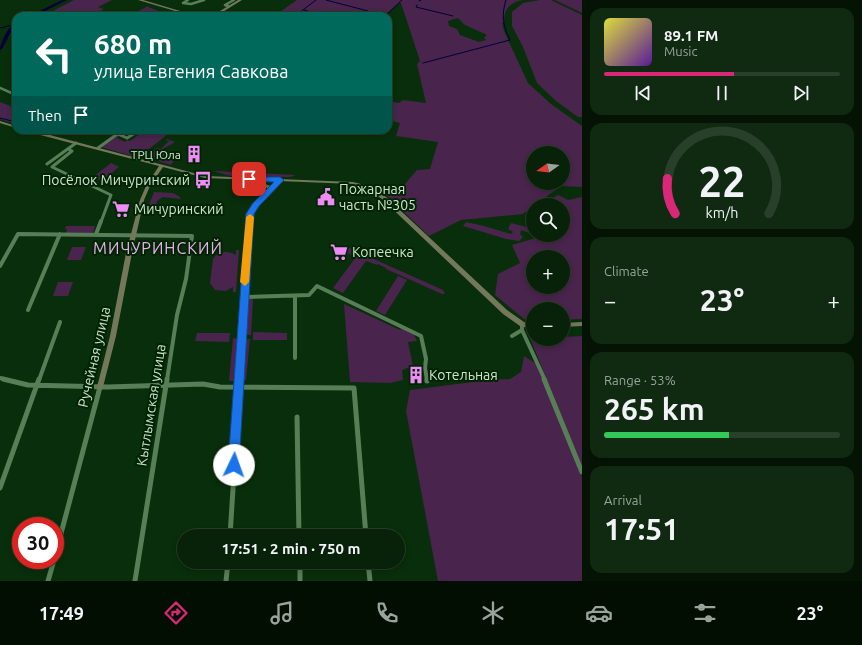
<!DOCTYPE html>
<meta charset="utf-8">
<style>
:root{--surface:#072208;--page:#102a12;--text:#f1f3f6;--muted:#98a49c;--line:#283f29;--accent:#db2777}
body{margin:0;font-family:Ubuntu,sans-serif;background:var(--page);color:var(--text);height:100vh;display:flex;flex-direction:column;font-size:15px;white-space:nowrap}
*{box-sizing:border-box;margin:0}
p{font-size:13px;color:var(--muted)}
.icon{flex:none;width:22px;height:22px;fill:none;stroke:currentColor;stroke-width:2;stroke-linecap:round;stroke-linejoin:round}
.map{position:relative;flex:1;overflow:hidden}
.drawer{display:flex;flex-direction:column;gap:8px;padding:8px;background:#041304;width:280px}
.drawer>*{flex:none}
.guide{position:absolute;left:12px;top:12px;width:380px;height:122px;border-radius:12px;box-shadow:0 2px 6px #0003,0 0 0 1px var(--line);background:#00695c;color:#fff;overflow:hidden}
.needle{width:26px;rotate:256deg}
.tools{position:absolute;left:526px;top:146px;display:grid;gap:8px}
.tools a{display:grid;place-items:center;width:44px;height:44px;border-radius:50%;background:var(--surface);box-shadow:0 2px 6px #0003,0 0 0 1px var(--line);font-size:20px}
.speed{position:absolute;left:12px;top:517px;display:flex;gap:8px;font-size:20px;font-weight:700;text-align:center}
.speed>*{display:grid;place-content:center;width:52px;height:52px;border-radius:50%;background:var(--surface);box-shadow:0 2px 6px #0003,0 0 0 1px var(--line);line-height:1}
.speed .limit{border:6px solid #d22;background:#fff;color:#111}
.pin{position:absolute;display:grid;place-items:center;width:34px;height:34px;color:#fff;margin:-17px;border-radius:8px;box-shadow:0 2px 6px #0006}
.me{position:absolute;width:44px;margin:-22px;rotate:3deg;stroke-linejoin:round;filter:drop-shadow(0 0 3px #0008)}
.turn{display:flex;align-items:center;gap:14px;height:84px;padding:0 16px;font-size:18px}
.turn .icon{width:52px;height:52px;stroke-width:2.5}
.turn b{display:block;font-size:28px;line-height:34px}
.then{display:flex;align-items:center;height:38px;padding:0 16px;background:#0003;gap:8px;font-size:15px}
.big{font-size:30px;font-weight:700;line-height:1.1}
.drawer .tile{flex:1;display:flex;flex-direction:column;justify-content:center;gap:6px;min-width:0;padding:0 14px;border-radius:12px;background:var(--page)}
.drawer .dial{align-items:center;gap:0}
.dial svg{height:104px;overflow:visible;fill:none;stroke:var(--line);stroke-width:7;stroke-linecap:round;text-anchor:middle}
.dial text{fill:var(--text);stroke:none}
.song{display:flex;align-items:center;gap:12px}
.cover{width:48px;height:48px;border-radius:6px;background:linear-gradient(135deg,hsl(60 70% 55%),hsl(270 70% 35%))}
.played{height:4px;border-radius:2px;background:linear-gradient(90deg,var(--accent) 55%,var(--line) 55%)}
.keys{display:flex;justify-content:space-around;direction:ltr}
.heat{display:flex;justify-content:space-between;align-items:center;font-size:22px;direction:ltr}
.charge{height:6px;border-radius:3px;background:linear-gradient(90deg,#34c759 53%,var(--line) 0)}
.trip{position:absolute;left:177px;top:529px;width:228px;height:40px;border-radius:20px;background:var(--surface);box-shadow:0 2px 6px #0003,0 0 0 1px var(--line);font-weight:700;line-height:40px;text-align:center}
.tabs{display:flex;height:64px;justify-content:space-around;align-items:center;background:#030e03;color:var(--muted)}
.tabs .icon{width:28px;height:28px}
.tabs .current{color:var(--accent)}
.tabs b{font-size:18px;color:var(--text)}
main{display:flex;flex:1;min-height:0}
.map>svg:first-child{display:block}
.green{fill:#49244c;fill-rule:evenodd}
.lines{fill:none;stroke-linecap:round;stroke-linejoin:round}
.stream{stroke:#00003a;stroke-width:1}
.river{fill:#00003a;fill-rule:evenodd}
.street-far3{stroke:#587e57;stroke-width:2.5}
.street-far2{stroke:#587e57;stroke-width:3}
.street-far1{stroke:#587e57;stroke-width:4}
.street{stroke:#587e57;stroke-width:5}
.secondary{fill:#74785b;fill-rule:evenodd}
.route{fill:#1a73e8;stroke:#114b97}
.slow{fill:#f59e0b}
.labels{text-anchor:middle;dominant-baseline:central;stroke-width:4;stroke-linejoin:round;paint-order:stroke}
.far-poi-label{font-size:12px;fill:#cde2cc;stroke:#002403;text-anchor:end}
.poi-label{font-size:14px;fill:#cde2cc;stroke:#002403;text-anchor:start}
.street-label{font-size:14px;fill:#cde2cc;stroke:#002403}
.quarter-label{font-size:16px;letter-spacing:1px;fill:#e7b0eb;stroke:#002403}
</style>
<main>
<div class="map">
<svg width="582" height="581" viewBox="0 0 582 581">
<rect width="100%" height="100%" fill="#092e0b"/>
<path class="green" d="M 74,0 L 112,0 L 98,7 L 104,9 L 90,16 L 43,16 Z
M 297,0 L 523,0 C 510,2 504,9 504,22 L 502,23 L 504,31 L 528,83 L 551,104 L 582,126 L 582,187 L 561,186 L 523,214 L 461,220 L 429,236 L 386,195 L 405,184 L 417,170 L 430,169 L 438,142 L 396,136 L 400,123 L 388,120 L 388,101 L 399,103 L 403,100 L 426,103 L 417,64 L 420,61 L 401,3 L 399,3 L 384,16 L 274,16 ZM 458,18 L 465,25 L 487,35 L 484,38 L 486,40 L 479,42 L 460,35 L 457,29 L 449,26 L 448,21 ZM 533,153 L 563,153 L 563,183 L 533,183 Z
M 540,0 L 551,0 L 582,15 L 582,117 L 578,117 L 556,101 L 537,83 L 523,47 L 512,26 L 512,12 L 523,3 Z
M 555,0 L 582,0 L 582,13 Z
M 148,6 L 148,7 L 169,15 L 166,16 L 129,16 Z
M 0,102 L 16,108 L 16,124 L 0,119 Z
M 145,130 L 173,130 L 140,156 L 136,157 L 101,147 L 117,136 L 120,135 L 117,138 L 125,142 L 127,140 L 130,141 Z
M 167,139 L 175,142 L 163,149 L 177,156 L 171,165 L 151,159 L 151,156 L 147,156 L 157,148 L 161,149 L 169,141 L 169,140 L 168,141 L 166,140 Z
M 111,163 L 119,167 L 102,181 L 93,177 Z
M 213,171 L 296,175 L 290,177 L 231,176 Z
M 154,192 L 173,193 L 180,197 L 181,199 L 163,197 L 157,201 L 154,213 L 146,212 Z
M 558,195 L 568,200 L 582,197 L 582,319 L 563,320 L 563,309 L 533,309 L 533,322 L 524,319 L 495,295 L 498,274 L 520,263 L 512,245 L 539,237 L 549,239 L 550,235 L 563,235 L 563,205 L 546,205 L 546,202 ZM 533,257 L 563,257 L 563,287 L 533,287 Z
M 466,222 L 484,226 L 511,234 L 513,232 L 508,229 L 511,223 L 530,228 L 529,233 L 521,230 L 520,234 L 523,237 L 519,241 L 506,239 L 463,226 Z
M 66,226 L 95,226 L 93,233 L 66,233 L 67,229 L 65,229 Z
M 72,247 L 86,247 L 81,260 L 67,260 Z
M 347,247 L 443,290 L 445,294 L 442,294 L 386,269 L 386,268 L 378,264 L 377,265 L 366,261 L 343,293 L 333,288 L 356,257 L 345,252 Z
M 236,250 L 239,250 L 236,292 L 233,292 L 233,287 L 226,291 L 215,290 L 210,283 L 213,259 C 218,251 228,250 236,255 Z
M 398,276 L 407,280 L 385,315 L 376,311 Z
M 58,282 L 73,282 L 68,296 L 53,296 Z
M 248,299 L 253,299 L 251,335 L 246,335 Z
M 344,304 L 400,330 L 402,328 L 414,335 L 417,341 L 408,342 L 413,366 L 402,370 L 403,380 L 390,383 L 350,382 Z
M 253,332 L 287,333 L 287,340 L 253,340 Z
M 197,333 L 230,333 L 229,342 L 195,341 Z
M 582,336 L 582,466 L 530,338 L 563,339 L 563,337 Z
M 233,338 L 238,339 L 235,381 L 229,381 Z
M 245,339 L 250,339 L 246,380 L 241,380 Z
M 524,356 L 537,364 L 582,477 L 582,581 L 438,581 L 406,411 L 410,390 L 489,380 L 510,379 L 521,372 Z"/>
<g class="lines">
<path class="stream" d="M 326,0 L 368,11
M 419,1 L 421,0
M 417,5 L 416,7 L 453,16
M 304,10 L 326,16
M 295,16 L 316,0
M 385,16 L 402,0
M 0,28 L 13,25
M 423,63 L 510,40 C 503,26 501,15 506,0
M 0,118 L 16,122"/>
<path class="river" d="M 62,0 L 67,0 L 35,16 L 30,16 Z
M 16,23 L 16,25 L 14,26 L 2,49 L 0,50 C 0,43 9,25 16,23 Z"/>
<path class="street-far3" d="M 183,3 L 191,4 L 204,0
M 183,3 L 188,0
M 228,6 L 225,5 L 234,0
M 0,88 L 16,95"/>
<path class="street-far2" d="M 118,134 L 127,138 L 140,130
M 98,148 L 123,130
M 68,149 L 72,151 L 52,167 L 111,195 L 101,222
M 47,164 L 76,143
M 234,179 L 254,182 L 272,188
M 250,222 C 251,205 269,192 280,180"/>
<path class="street-far1" d="M 96,234 L 101,221
M 0,266 L 18,234 L 192,236 L 186,279 L 177,315 L 167,380
M 295,296 L 295,358
M 244,297 L 309,295 L 317,286 L 421,336 L 426,359 L 425,368 L 427,380
M 28,310 L 60,234
M 522,324 L 522,330 L 545,380
M 512,336 L 522,330
M 0,378 L 7,380
M 39,380 L 60,322
M 240,380 L 250,221"/>
<path class="street" d="M 3,379 L 28,385 L 108,387 L 203,384 L 220,387 L 354,388 L 366,536
M 427,379 L 427,381
M 544,379 L 582,472
M 297,417 L 299,536
M 0,488 L 39,379
M 230,536 L 240,379
M 55,556 L 100,387
M 300,562 L 300,581
M 368,562 L 370,581
M 48,581 L 54,560
M 135,581 L 167,379
M 226,581 L 228,562"/>
<path class="secondary" d="M 138,0 L 143,0 L 197,16 L 192,16 Z
M 238,0 L 242,0 L 216,16 L 212,16 Z
M 0,121 L 16,126 L 16,128 L 0,123 Z
M 24,130 L 31,130 L 205,176 L 353,182 L 369,186 L 386,197 L 507,310 L 524,322 L 533,325 L 533,329 L 520,326 L 503,314 L 382,199 L 365,188 L 353,184 L 205,178 L 163,167 L 150,186 L 144,200 L 132,253 L 116,336 L 103,387 L 102,389 L 100,390 L 98,389 L 97,387 L 110,336 L 126,253 L 140,200 L 146,186 L 159,166 L 25,131 Z
M 582,322 L 582,326 L 563,327 L 563,323 Z"/>
</g>
<path class="route" d="M 247,177 L 280,177 L 284,180 L 259,206 L 254,214 L 239,465 L 238,469 L 234,471 L 230,469 L 228,465 L 246,214 L 253,203 L 274,182 L 249,181 L 245,179 Z"/>
<path class="slow" d="M 250,214 L 254,217 L 249,282 L 245,286 L 240,282 L 246,217 Z"/>
<defs>
<g id="building-bare" transform="scale(1.38)"><path d="M-4-6H4V6H1V3H-1V6H-4ZM-2.5-4.3h1.7v1.8h-1.7ZM.8-4.3h1.7v1.8H.8ZM-2.5-1h1.7V.8h-1.7ZM.8-1h1.7V.8H.8Z" fill="#ef8bf7" stroke="#002403" stroke-width="2.5" paint-order="stroke"/></g>
<g id="bus-bare" transform="scale(1.38)"><path d="M-5-6H5V4H4V6H2V4H-2V6H-4V4H-5ZM-3.5-4V0h7V-4ZM-3.5 1.2v1.5H-2V1.2ZM2 1.2v1.5H3.5V1.2Z" fill="#ef8bf7" stroke="#002403" stroke-width="2.5" paint-order="stroke"/></g>
<g id="civic-bare" transform="scale(1.38)"><path d="M-.6-6.5H3V-4.5H.6V-3L4-1V1h2V6H-6V1h2V-1L-.6-3ZM-1.2 2.5V6h2.4V2.5Z" fill="#ef8bf7" stroke="#002403" stroke-width="2.5" paint-order="stroke"/></g>
<g id="supermarket-bare" transform="scale(1.38)"><path d="M-6-5.5h2.5l.6 2H6L4.5 2H-2.5L-4.4-4H-6ZM-1.5 3.2a1.3 1.3 0 1 0 .1 0ZM3 3.2a1.3 1.3 0 1 0 .1 0Z" fill="#ef8bf7" stroke="#002403" stroke-width="2.5" paint-order="stroke"/></g>
</defs>
<g fill-rule="evenodd">
<use href="#building-bare" x="194" y="154"/>
<use href="#bus-bare" x="203" y="180"/>
<use href="#civic-bare" x="326" y="197"/>
<use href="#supermarket-bare" x="121" y="209"/>
<use href="#supermarket-bare" x="339" y="252"/>
<use href="#building-bare" x="416" y="375"/>
</g>
<g class="labels">
<g class="far-poi-label">
<text x="181" y="154">ТРЦ Юла</text>
</g>
<g class="poi-label">
<text x="190" y="180" text-anchor="end">Посёлок Мичуринский</text>
<text x="339" y="189">Пожарная<tspan x="339" dy="16">часть №305</tspan></text>
<text x="134" y="209">Мичуринский</text>
<text x="352" y="252">Копеечка</text>
<text x="429" y="375">Котельная</text>
</g>
<g class="street-label">
<text transform="translate(94 357) rotate(-77)">Ручейная улица</text>
<text transform="translate(151 405) rotate(-81)">Кытлымская улица</text>
</g>
<g class="quarter-label">
<text x="158" y="248">МИЧУРИНСКИЙ</text>
</g>
</g>
</svg>
<div class="tools">
<a><svg class="needle" viewBox="-14 -14 28 28"><path d="M0-13l5 13h-10z" fill="#e53935"/><path d="M0 13l5-13h-10z" fill="#98a49c"/></svg></a>
<a><svg class="icon" aria-label="search" viewBox="0 0 24 24"><circle cx="10" cy="10" r="6"/><path d="M15 15l6 6"/></svg></a>
<a>+</a>
<a>−</a>
</div>
<div class="speed"><div class="limit">30</div></div>
<div class="pin" style="left:249px;top:179px;background:#d93025"><svg class="icon" aria-label="arrive" viewBox="0 0 24 24"><path d="M6 21V4h12l-3 4 3 4H6"/></svg></div>
<svg class="me" style="left:234px;top:465px" viewBox="-20 -20 40 40"><circle r="19" fill="#fff"/><path d="M0-13L10 11 0 6-10 11z" fill="#1a73e8"/></svg>
<div class="trip">17:51 · 2 min · 750 m</div>
<div class="guide">
<div class="turn"><svg class="icon" aria-label="left" viewBox="0 0 24 24"><path d="M17 20v-9H6M10 6l-5 5 5 5"/></svg><div><b>680 m</b>улица Евгения Савкова</div></div>
<div class="then">Then<svg class="icon" aria-label="arrive" viewBox="0 0 24 24"><path d="M6 21V4h12l-3 4 3 4H6"/></svg></div>
</div>
</div>
<section class="drawer">
<div class="tile">
<div class="song"><i class="cover"></i><div><b>89.1 FM</b><p>Music</p></div></div>
<div class="played"></div>
<div class="keys"><svg class="icon" aria-label="previous" viewBox="0 0 24 24"><path d="M18 5L8 12l10 7zM5 5v14"/></svg><svg class="icon" aria-label="pause" viewBox="0 0 24 24"><path d="M8 5v14M16 5v14"/></svg><svg class="icon" aria-label="next" viewBox="0 0 24 24"><path d="M6 5l10 7-10 7zM19 5v14"/></svg></div>
</div>
<div class="tile dial"><svg viewBox="0 0 100 80">
<path d="M14 69A42 42 0 1 1 86 69"/>
<path d="M14 69A42 42 0 0 1 8 42" stroke="#db2777"/>
<text x="50" y="56" font-size="32" font-weight="700">22</text>
<text x="50" y="72" font-size="11">km/h</text>
</svg></div>
<div class="tile"><p>Climate</p>
<div class="heat"><a>−</a><b class="big">23°</b><a>+</a></div>
</div>
<div class="tile"><p>Range · 53%</p><b class="big">265 km</b><div class="charge"></div></div>
<div class="tile"><p>Arrival</p><b class="big">17:51</b></div>
</section>
</main>
<nav class="tabs">
<b>17:49</b>
<svg class="icon current" aria-label="directions" viewBox="0 0 24 24"><path d="M12 3l9 9-9 9-9-9zM9 14v-3h6M13 9l2 2-2 2"/></svg>
<svg class="icon" aria-label="music" viewBox="0 0 24 24"><path d="M9 18V5l10-2v13"/><circle cx="6" cy="18" r="3"/><circle cx="16" cy="16" r="3"/></svg>
<svg class="icon" aria-label="phone" viewBox="0 0 24 24"><path d="M5 4h4l2 5-3 2q2 4 5 5l2-3 5 2v4C11 20 4 13 5 4z"/></svg>
<svg class="icon" aria-label="climate" viewBox="0 0 24 24"><path d="M12 3v18M4 7l16 10M4 17L20 7"/></svg>
<svg class="icon" aria-label="car" viewBox="0 0 24 24"><path d="M5 17H2v-5l4-1 3-4h7l3 4 3 1v5h-3M9 17h6M6 11h13"/><circle cx="7" cy="17" r="2"/><circle cx="17" cy="17" r="2"/></svg>
<svg class="icon" aria-label="filters" viewBox="0 0 24 24"><path d="M4 7h16M4 17h16"/><circle cx="9" cy="7" r="2"/><circle cx="15" cy="17" r="2"/></svg>
<b>23°</b>
</nav>
